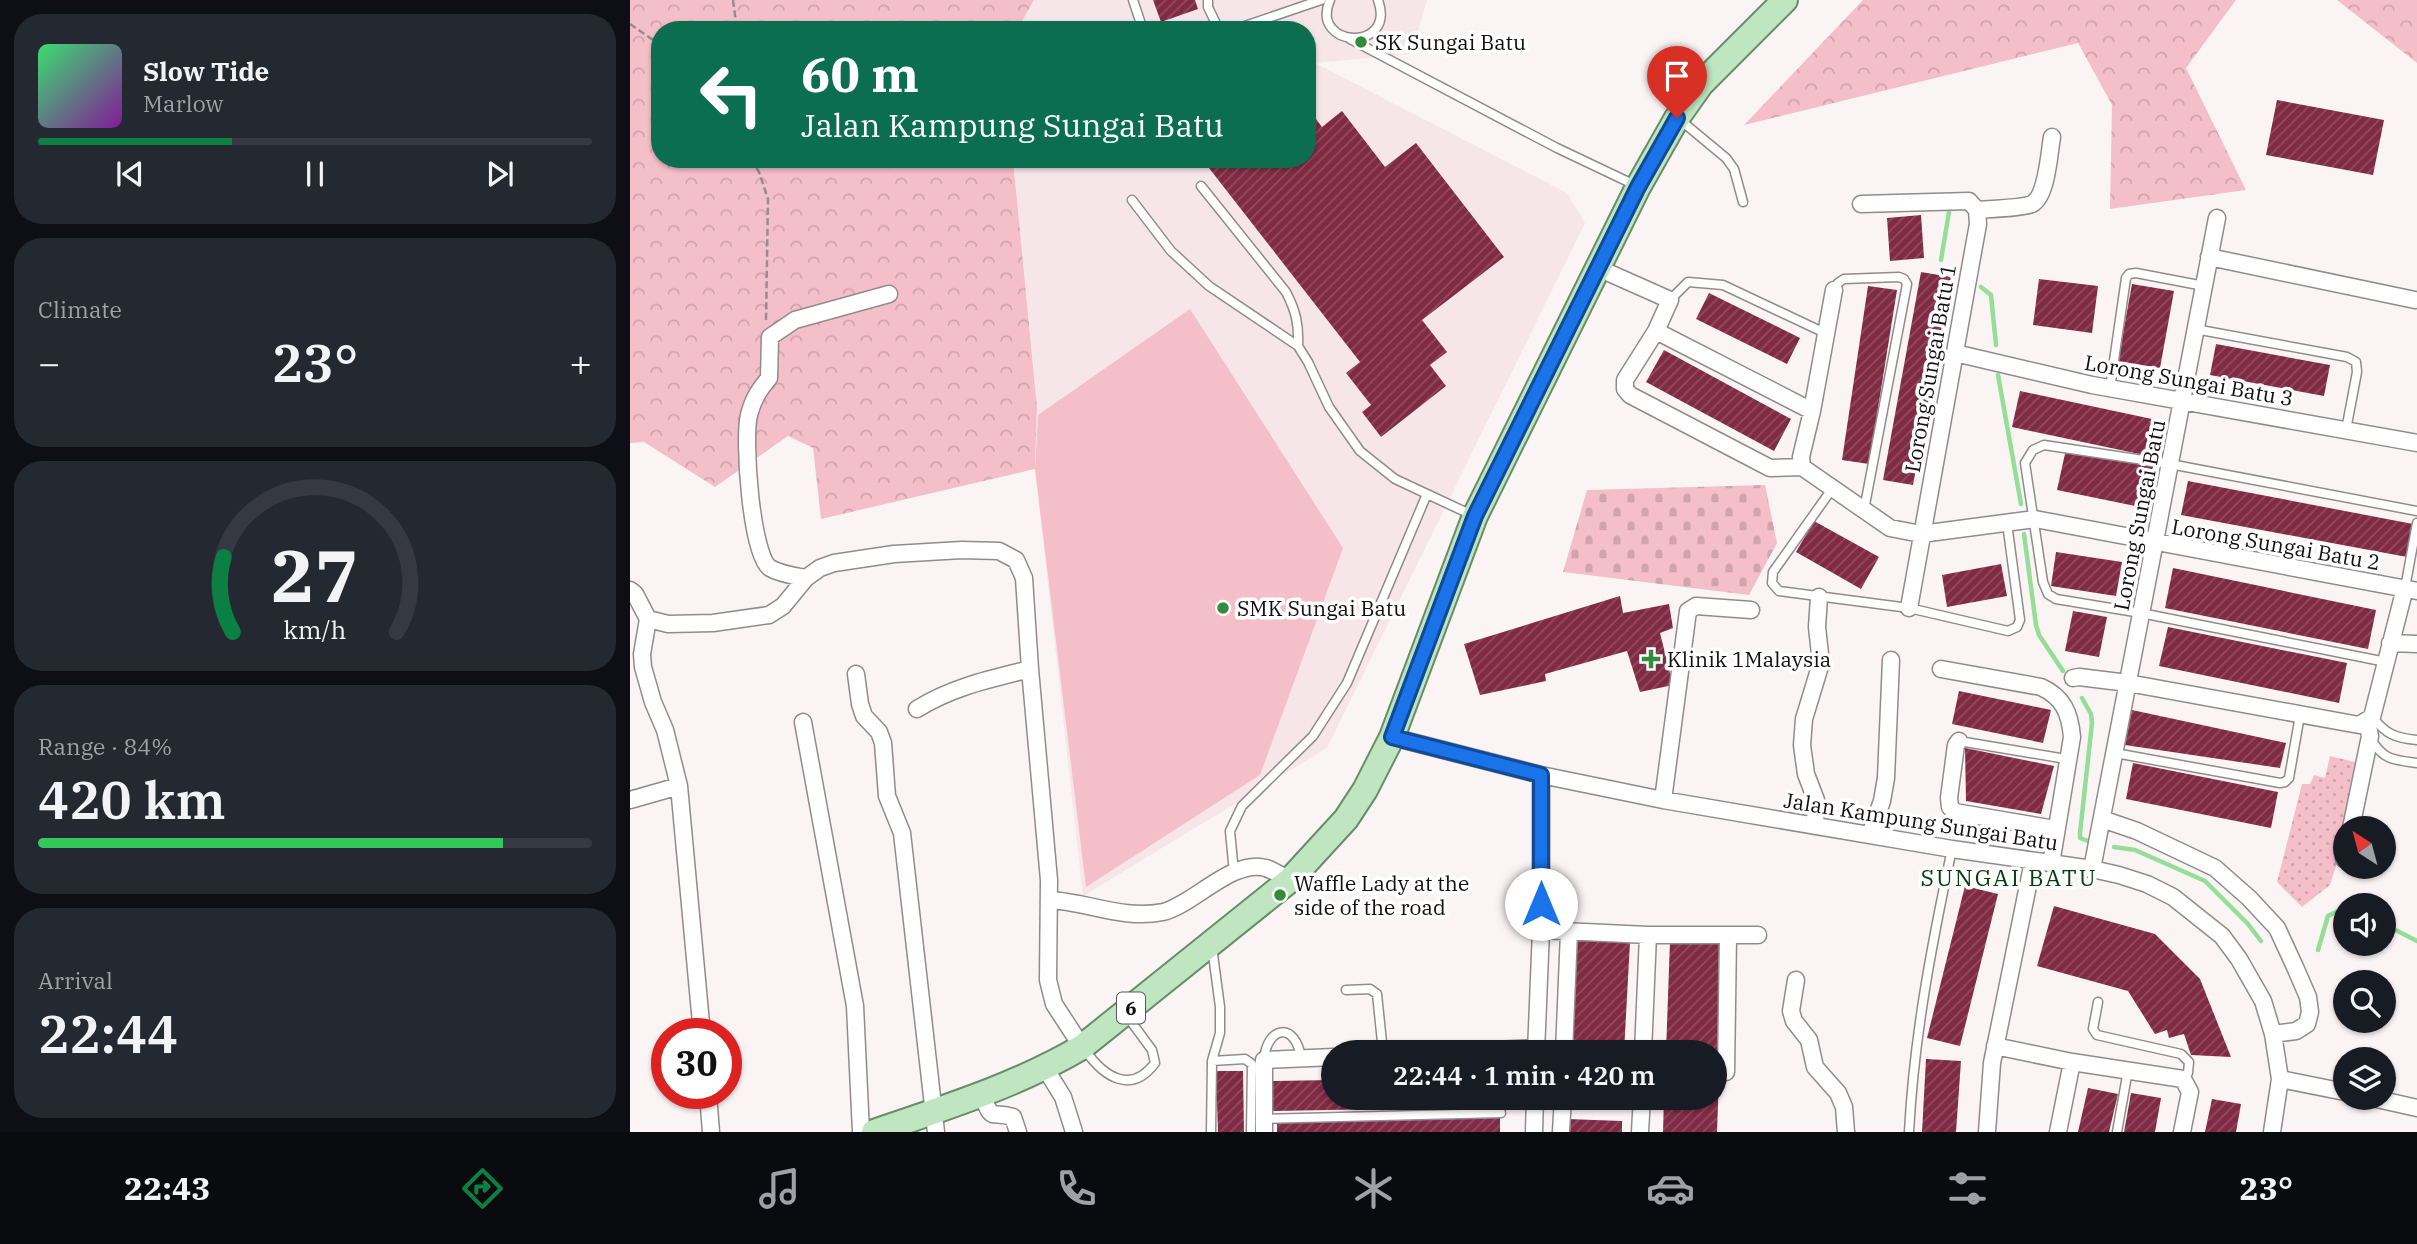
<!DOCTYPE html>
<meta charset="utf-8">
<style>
:root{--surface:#171b24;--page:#242831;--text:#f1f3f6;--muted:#9ea1a6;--line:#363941;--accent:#0b8043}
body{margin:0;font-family:"IBM Plex Serif",serif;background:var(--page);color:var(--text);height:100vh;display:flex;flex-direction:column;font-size:26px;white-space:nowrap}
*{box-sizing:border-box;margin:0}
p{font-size:23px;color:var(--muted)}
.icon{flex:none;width:38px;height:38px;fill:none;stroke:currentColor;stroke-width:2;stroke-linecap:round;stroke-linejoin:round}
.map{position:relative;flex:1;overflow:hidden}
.sheet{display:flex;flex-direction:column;gap:14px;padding:14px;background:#0d0f14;width:630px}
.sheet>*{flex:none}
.banner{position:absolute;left:21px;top:21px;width:665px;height:147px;border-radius:28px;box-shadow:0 2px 5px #0004;background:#0b6e4f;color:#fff;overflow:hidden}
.needle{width:46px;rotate:324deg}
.controls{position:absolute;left:1703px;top:816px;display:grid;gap:14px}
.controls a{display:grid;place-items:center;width:63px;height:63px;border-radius:50%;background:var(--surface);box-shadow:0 2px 5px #0004;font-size:35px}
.speed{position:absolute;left:21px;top:1018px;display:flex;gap:14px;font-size:35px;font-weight:700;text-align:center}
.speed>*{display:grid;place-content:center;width:91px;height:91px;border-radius:50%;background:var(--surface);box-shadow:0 2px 5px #0004;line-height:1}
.speed .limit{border:10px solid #d22;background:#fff;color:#111}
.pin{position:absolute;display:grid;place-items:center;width:60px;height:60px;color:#fff;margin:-72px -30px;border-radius:50% 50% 50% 0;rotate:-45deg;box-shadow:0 0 7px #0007}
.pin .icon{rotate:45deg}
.me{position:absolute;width:77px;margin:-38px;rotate:0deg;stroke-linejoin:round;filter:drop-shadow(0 0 5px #0008)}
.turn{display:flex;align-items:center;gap:24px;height:147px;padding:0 35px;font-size:32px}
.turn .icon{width:91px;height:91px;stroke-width:2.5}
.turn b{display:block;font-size:49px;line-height:60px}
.big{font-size:52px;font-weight:600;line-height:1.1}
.sheet .card{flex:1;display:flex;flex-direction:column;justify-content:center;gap:10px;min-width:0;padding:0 24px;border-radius:28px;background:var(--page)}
.sheet .dial{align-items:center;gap:0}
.dial svg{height:182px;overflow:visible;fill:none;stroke:var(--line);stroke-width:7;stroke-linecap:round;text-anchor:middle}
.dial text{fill:var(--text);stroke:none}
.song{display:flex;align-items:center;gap:21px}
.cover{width:84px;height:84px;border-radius:10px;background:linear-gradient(135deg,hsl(140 70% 55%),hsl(290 70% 35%))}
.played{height:7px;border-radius:4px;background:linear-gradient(90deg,var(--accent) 35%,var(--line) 35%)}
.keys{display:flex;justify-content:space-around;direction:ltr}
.heat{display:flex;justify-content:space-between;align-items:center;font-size:38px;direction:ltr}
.charge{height:10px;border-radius:5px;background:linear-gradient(90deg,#34c759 84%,var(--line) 0)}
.trip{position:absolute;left:691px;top:1040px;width:406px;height:70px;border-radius:35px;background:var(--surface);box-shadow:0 2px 5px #0004;font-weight:600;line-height:70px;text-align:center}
.tab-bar{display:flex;height:112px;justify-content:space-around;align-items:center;background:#090b0e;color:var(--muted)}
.tab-bar .icon{width:49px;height:49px}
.tab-bar .active{color:var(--accent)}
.tab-bar b{font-size:32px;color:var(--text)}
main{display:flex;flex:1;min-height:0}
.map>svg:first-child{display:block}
.built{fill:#f6e6e9}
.grass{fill:url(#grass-dots)}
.forest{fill:url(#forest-crowns)}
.cemetery{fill:url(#cemetery-stones)}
.pitch{fill:#f5bfc9}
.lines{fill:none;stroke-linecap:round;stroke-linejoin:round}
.stream{stroke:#95de98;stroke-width:4.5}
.building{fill:url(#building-hatch)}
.lane-casing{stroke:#928b8c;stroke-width:11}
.street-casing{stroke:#928b8c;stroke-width:19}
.primary-casing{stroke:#668e68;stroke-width:28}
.path{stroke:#938e8f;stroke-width:2.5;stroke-dasharray:7 3.5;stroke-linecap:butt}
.lane{stroke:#fff;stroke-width:8}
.street{stroke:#fff;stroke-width:16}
.primary{stroke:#bfe5c1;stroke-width:24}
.route-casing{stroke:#114b97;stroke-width:18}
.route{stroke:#1a73e8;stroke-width:12}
.poi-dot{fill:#318c3c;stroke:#fff;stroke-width:2.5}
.labels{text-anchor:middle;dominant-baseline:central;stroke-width:7;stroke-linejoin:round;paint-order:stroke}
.shield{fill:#fff;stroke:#595758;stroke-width:2}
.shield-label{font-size:19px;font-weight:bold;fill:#120f10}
.poi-label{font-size:21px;fill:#120f10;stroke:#fff;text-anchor:start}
.street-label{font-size:21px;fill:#120f10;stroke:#fff}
.neighbourhood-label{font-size:23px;letter-spacing:2px;fill:#034210;stroke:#fff}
</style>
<main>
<section class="sheet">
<div class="card">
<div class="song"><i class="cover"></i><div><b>Slow Tide</b><p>Marlow</p></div></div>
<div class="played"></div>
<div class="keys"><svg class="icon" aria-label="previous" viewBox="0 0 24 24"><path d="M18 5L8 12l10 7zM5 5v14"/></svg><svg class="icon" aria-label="pause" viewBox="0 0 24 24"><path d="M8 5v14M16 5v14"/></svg><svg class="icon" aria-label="next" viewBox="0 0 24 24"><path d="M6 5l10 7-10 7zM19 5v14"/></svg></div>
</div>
<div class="card"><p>Climate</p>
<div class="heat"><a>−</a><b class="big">23°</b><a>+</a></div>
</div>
<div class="card dial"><svg viewBox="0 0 100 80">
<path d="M14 69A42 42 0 1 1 86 69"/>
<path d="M14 69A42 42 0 0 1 10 36" stroke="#0b8043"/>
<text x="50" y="56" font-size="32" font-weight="700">27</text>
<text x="50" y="72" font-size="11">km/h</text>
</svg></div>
<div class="card"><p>Range · 84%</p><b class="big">420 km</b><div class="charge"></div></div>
<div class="card"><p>Arrival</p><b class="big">22:44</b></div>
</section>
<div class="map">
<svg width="1787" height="1132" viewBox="0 0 1787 1132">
<defs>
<pattern id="grass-dots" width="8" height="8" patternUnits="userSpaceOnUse" patternTransform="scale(1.75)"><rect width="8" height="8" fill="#f5bfc9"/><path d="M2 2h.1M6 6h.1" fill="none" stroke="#d1a3ac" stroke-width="1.8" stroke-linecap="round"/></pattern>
<pattern id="forest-crowns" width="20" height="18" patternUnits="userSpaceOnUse" patternTransform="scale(1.75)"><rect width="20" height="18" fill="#f5bfc9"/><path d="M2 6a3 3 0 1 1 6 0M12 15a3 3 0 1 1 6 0" fill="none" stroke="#d1a3ac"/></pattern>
<pattern id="cemetery-stones" width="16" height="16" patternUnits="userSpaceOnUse" patternTransform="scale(1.75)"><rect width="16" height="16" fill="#f5bfc9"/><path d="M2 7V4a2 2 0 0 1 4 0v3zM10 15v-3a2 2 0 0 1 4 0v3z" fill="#d1a3ac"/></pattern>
<pattern id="building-hatch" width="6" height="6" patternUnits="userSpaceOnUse" patternTransform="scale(1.75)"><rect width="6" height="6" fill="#812a44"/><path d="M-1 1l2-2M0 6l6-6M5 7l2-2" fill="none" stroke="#8f4d61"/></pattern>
</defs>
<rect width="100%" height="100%" fill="#fbf4f5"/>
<path class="built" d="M 404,0 L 797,0 L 781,54 L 685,63 L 937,193 L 955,223 L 697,748 L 453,896 L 405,469 L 408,415 L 383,159 L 677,159 L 677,30 L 387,30 Z"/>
<path class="grass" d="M 1700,756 L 1737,765 L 1715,828 L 1715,837 L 1700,885 L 1672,907 L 1647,882 L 1672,784 L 1680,784 L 1684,775 L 1695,778 Z"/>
<path class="forest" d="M 0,0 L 404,0 L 387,30 L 30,30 L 30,159 L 383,159 L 407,407 L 405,469 L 191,519 L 183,448 L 158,436 L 85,487 L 14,442 L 0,443 Z
M 1233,0 L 1606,0 L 1556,68 L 1616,190 L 1480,209 L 1482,105 L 1448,43 L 1114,125 Z
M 1707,0 L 1787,0 L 1787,63 Z"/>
<path class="cemetery" d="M 1135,485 L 1147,543 L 1119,595 L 933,572 L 957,490 Z"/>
<path class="pitch" d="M 560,309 L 713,548 L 630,775 L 456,887 L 405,469 L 408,415 Z"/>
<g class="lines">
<path class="stream" d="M 1311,260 L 1319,212
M 1351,287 L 1361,295 L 1366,345
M 1368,375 L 1391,504
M 1394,534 L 1406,625 L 1409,635 L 1433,671
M 1452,698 L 1461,714 L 1462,723 L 1450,833 L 1450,838 L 1461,842
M 1484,847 L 1505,850 L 1575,881 L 1618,924 L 1631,941
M 1754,924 L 1787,941
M 1688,950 L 1698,916 L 1708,911 L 1715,911"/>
</g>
<path class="building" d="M 523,0 L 565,0 L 568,9 L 531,22 Z
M 1647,100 L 1754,120 L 1743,175 L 1636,155 Z
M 677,107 L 692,127 L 712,111 L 755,167 L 786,143 L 874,257 L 792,320 L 817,352 L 800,365 L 816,386 L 751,437 L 732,412 L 741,405 L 716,373 L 730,362 L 572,159 L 677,159 Z
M 1291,215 L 1294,258 L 1260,261 L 1257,218 Z
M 1291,272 L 1321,277 L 1283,485 L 1253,480 Z
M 1409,279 L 1468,286 L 1462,333 L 1403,325 Z
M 1502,284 L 1544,291 L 1530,368 L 1488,361 Z
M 1238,286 L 1267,290 L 1239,464 L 1212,460 Z
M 1079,293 L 1170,338 L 1157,364 L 1066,319 Z
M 1586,344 L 1700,365 L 1694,396 L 1580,375 Z
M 1034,350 L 1161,419 L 1144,451 L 1016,382 Z
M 1390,391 L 1522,419 L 1514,455 L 1382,427 Z
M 1436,449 L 1523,467 L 1515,508 L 1427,490 Z
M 1558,481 L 1783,524 L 1777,557 L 1551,515 Z
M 1184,521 L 1249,557 L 1231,589 L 1166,552 Z
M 1426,552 L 1492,562 L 1486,596 L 1421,586 Z
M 1371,564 L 1377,596 L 1317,607 L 1312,575 Z
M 1543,568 L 1746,610 L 1738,649 L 1535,608 Z
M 990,596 L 993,613 L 1039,604 L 1043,628 L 1030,633 L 1043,685 L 1010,692 L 997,651 L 915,674 L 916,681 L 850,695 L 834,644 Z
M 1443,611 L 1477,617 L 1469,657 L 1435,651 Z
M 1538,627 L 1717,663 L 1709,703 L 1529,666 Z
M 1329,691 L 1421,710 L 1413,743 L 1322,724 Z
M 1502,710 L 1656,743 L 1650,768 L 1495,745 Z
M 1335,748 L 1424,766 L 1411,814 L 1336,801 Z
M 1503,763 L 1648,792 L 1641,828 L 1496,799 Z
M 1335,886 L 1368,894 L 1330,1046 L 1297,1038 Z
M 1424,906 L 1525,934 L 1570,979 L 1601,1057 L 1561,1055 L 1554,1034 L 1539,1038 L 1537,1030 L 1525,1034 L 1498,991 L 1407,966 Z
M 945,940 L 1000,942 L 994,1052 L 939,1052 Z
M 1040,941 L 1094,943 L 1087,1132 L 1033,1132 L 1034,1097 L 1085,1097 L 1085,1052 L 1036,1052 Z
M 1296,1059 L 1331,1061 L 1326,1132 L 1292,1132 Z
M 586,1071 L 613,1071 L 614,1132 L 588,1132 Z
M 704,1080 L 704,1097 L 868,1097 L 869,1107 L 643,1111 L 643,1081 Z
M 1458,1088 L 1488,1094 L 1479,1132 L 1448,1132 Z
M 1501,1093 L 1531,1098 L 1525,1132 L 1494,1132 Z
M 1582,1099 L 1611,1104 L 1606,1132 L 1575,1132 Z
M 870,1118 L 870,1132 L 647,1132 L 647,1123 Z
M 937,1119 L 992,1121 L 992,1132 L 936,1132 Z"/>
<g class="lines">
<g class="lane-casing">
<path id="lane" d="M 503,0 L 513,30
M 578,0 L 578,7 L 589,30
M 700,0 C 679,48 767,53 748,0
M 603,30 L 691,0
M 720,39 L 927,148 L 1007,186
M 1049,119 L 1096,158 L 1104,169 L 1113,202
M 571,186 L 656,292 C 666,311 669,325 668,346
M 502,200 L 541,251 L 579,286 L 668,346 L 678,362 L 699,407 L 730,451 L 765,479 L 842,515
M 1204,290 L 1208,283 L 1214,279 L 1269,277 L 1274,279 L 1277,284 L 1234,510
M 1040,300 L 1058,282 L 1093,285 L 1195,333
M 1565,329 L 1717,357 L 1726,362 L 1727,372 L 1716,430
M 1480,388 L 1496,278 L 1499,274 L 1506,273 L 1574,286
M 1202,489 L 1143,572 L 1142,583 L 1149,591 L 1279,608 L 1378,631 L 1387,627 L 1390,620 L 1377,523
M 1775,588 L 1787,523
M 1756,662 L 1511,613 L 1426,599 L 1418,594 L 1413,582 L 1395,463 L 1403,450 L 1414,445 L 1540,464 L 1787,511
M 1742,717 C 1756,734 1765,738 1787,740
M 1741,739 C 1753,760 1764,760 1787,763
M 1329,741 L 1436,759
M 1485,753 L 1650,783 L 1655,782 L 1659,778 L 1670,715
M 604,873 L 600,831 L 612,806 L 683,736 L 717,683 L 797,494
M 716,990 L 740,989 L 747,994 L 753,1052
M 1468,1002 L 1463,1029 L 1467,1035 L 1551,1054 L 1559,1062 L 1558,1073 L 1553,1079
M 455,1050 C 474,1077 501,1095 525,1063 L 522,1050 L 497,1016
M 634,1060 C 637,1025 666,1022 671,1058
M 582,1061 L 615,1059 L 622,1064 L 621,1132
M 634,1119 L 871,1113
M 581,1132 L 582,1061 L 590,1033 L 590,1007 L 582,947
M 1279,1132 C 1284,1036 1302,943 1322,849
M 1487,1132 L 1498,1070"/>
</g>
<g class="street-casing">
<path id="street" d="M 1231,204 L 1339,201 L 1347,210
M 1347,210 C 1358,209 1394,208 1402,204 C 1417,196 1419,154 1422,137
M 1579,257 L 1785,300
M 968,268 L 1040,300 L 1026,331 L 995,380 L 995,389 L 1000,395 L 1140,468 L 1172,467
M 1026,331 L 1182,411
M 1325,353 L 1462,385 L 1787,443
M 1172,467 L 1260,528 L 1291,534 L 1405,519 L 1787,591
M 1172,467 L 1171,457 L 1182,411 L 1204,290
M 176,578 C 165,576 150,574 140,568 C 121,555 113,438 119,415 C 123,399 129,390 139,378 L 140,337 L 165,320 L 259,294
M 0,590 L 5,594 L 18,619 L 38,624 L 83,623 L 139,615 L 153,606 L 176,578 L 190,568 L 204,563 L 264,554 L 332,550 L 369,551 L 386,560 L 394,578 L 400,669 L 419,880 L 418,980 L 424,1004 L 452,1047
M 1279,608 L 1348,224 L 1347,210
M 18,619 L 12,654 L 13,667 L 23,702 L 35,730 L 49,786 L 72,1034
M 1760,643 L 1787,644
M 1311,669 L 1411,687 C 1433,697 1440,713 1442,737 L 1421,864
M 226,674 L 230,704 L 234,716 L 249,732 L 253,743 L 257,796 L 272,833 L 306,1132
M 1443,678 L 1449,677 L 1498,683 L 1729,725 L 1742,717 L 1775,588
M 287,709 C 322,687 360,679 400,669
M 173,722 L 225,1006 L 231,1132
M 762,737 L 911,775 L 1033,800 L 1322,849 L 1462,869 L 1489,875 L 1517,884 L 1543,897 L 1592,936 L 1609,959 L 1633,1001 L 1643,1034 L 1650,1079 L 1642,1132
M 1329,741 L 1326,745 L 1319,798 L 1320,807 L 1325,812 L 1425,829
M 0,800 L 49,786
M 1033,800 L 1058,611 L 1066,606 L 1121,610
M 1472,819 L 1507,831 L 1585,868 L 1619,898 L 1647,928 L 1665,967 L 1678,997 L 1680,1012 L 1677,1024 L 1666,1031 L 1643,1034
M 1185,826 L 1186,800 L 1176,774 L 1172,745 L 1174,719 L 1191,663 L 1187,627 L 1189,597
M 1721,828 L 1740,736 L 1737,722
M 1240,835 L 1252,801 L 1256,778 L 1261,660
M 1714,859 L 1715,853
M 1462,869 L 1587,218
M 420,900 C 458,902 493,920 533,912 C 563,905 603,858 636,868 C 644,871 652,876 660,880
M 911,930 L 1018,935 L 1128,935
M 1166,980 L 1161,1011 L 1164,1021 L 1179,1040 L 1185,1067 L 1208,1093 L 1214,1107 L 1216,1132
M 1365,1046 L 1442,1062 L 1553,1079 L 1560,1092 L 1552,1132
M 820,1052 L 906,1048
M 906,1052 L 911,930 L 911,775
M 934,1052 L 939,932
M 1013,1052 L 1018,935
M 415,1068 L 433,1097 L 444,1132
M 1096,1072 L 1098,936
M 1650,1079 L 1715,1092
M 351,1093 C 364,1124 358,1110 383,1117 L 388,1132
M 78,1094 L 81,1132
M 1738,1097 L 1787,1108
M 634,1132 L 634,1060 L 704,1057
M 904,1132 L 905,1097
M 931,1132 L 933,1097
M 1010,1132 L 1012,1097
M 1357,1132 L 1362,1063 L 1403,861
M 1428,1132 L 1442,1062"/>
</g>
<g class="primary-casing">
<path id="primary" d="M 244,1132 C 314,1108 388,1085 452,1047 L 660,880 L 716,819 L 735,790 L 762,737 L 845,516 L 1008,187 L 1047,118 L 1071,84 L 1155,0"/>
</g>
<path class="path" d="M 103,0 L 107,30
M 0,24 L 30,45
M 121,159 L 129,172 L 138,199 L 136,320"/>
<use href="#lane" class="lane"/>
<use href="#street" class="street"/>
<use href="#primary" class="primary"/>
</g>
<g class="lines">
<g class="route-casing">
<path id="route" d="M 911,904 L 911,775 L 762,737 L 845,516 L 1008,187 L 1047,118"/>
</g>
<use href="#route" class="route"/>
</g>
<g class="poi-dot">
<circle cx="731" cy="42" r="7"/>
<circle cx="593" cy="608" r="7"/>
<path d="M1017.5 648.5h7v7h7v7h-7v7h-7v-7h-7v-7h7z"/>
<circle cx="650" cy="895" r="7"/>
</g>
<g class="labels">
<rect class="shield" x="487" y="992.5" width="28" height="31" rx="5"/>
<g class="shield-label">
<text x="501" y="1008">6</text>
</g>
<g class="poi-label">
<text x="745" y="42">SK Sungai Batu</text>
<text x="607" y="608">SMK Sungai Batu</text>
<text x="1037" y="659">Klinik 1Malaysia</text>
<text x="664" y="883">Waffle Lady at the<tspan x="664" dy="24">side of the road</tspan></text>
</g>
<g class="street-label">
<text transform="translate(1300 368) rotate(-80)">Lorong Sungai Batu 1</text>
<text transform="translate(1559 380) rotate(10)">Lorong Sungai Batu 3</text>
<text transform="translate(1509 515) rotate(-79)">Lorong Sungai Batu</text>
<text transform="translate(1646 544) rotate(10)">Lorong Sungai Batu 2</text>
<text transform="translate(1291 821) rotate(9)">Jalan Kampung Sungai Batu</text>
</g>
<g class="neighbourhood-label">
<text x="1379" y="877">SUNGAI BATU</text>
</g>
</g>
</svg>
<div class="controls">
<a><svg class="needle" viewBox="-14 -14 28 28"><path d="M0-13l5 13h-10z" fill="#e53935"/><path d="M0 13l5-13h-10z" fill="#9ea1a6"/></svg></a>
<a><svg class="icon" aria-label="sound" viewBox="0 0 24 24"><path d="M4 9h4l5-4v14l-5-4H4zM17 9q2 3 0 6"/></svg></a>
<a><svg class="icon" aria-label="search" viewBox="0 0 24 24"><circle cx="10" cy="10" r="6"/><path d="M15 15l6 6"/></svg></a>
<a><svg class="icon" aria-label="layers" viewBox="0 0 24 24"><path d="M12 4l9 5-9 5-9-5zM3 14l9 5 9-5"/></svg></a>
</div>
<div class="speed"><div class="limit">30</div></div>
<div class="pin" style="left:1047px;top:118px;background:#d93025"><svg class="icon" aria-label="arrive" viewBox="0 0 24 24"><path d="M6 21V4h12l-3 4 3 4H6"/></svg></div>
<svg class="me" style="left:911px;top:904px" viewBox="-20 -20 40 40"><circle r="19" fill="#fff"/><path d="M0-13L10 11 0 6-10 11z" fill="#1a73e8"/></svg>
<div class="trip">22:44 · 1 min · 420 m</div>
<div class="banner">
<div class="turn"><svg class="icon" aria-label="left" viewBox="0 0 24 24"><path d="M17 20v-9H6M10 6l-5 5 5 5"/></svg><div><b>60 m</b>Jalan Kampung Sungai Batu</div></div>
</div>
</div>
</main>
<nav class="tab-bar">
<b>22:43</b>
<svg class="icon active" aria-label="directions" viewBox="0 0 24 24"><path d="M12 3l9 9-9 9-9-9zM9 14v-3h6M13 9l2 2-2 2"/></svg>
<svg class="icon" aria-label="music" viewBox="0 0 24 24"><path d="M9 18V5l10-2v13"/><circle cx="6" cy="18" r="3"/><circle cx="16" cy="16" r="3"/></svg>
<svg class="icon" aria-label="phone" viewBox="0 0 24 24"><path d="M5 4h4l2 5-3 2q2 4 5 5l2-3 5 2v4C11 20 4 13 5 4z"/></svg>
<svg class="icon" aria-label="climate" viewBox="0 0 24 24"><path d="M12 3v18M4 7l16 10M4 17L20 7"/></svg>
<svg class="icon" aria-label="car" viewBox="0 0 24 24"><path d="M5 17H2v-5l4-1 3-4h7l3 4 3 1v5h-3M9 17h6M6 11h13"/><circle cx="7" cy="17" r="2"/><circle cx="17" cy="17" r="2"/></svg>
<svg class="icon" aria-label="filters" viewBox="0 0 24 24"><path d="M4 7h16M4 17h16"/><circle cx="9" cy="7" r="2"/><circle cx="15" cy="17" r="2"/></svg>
<b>23°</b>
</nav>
